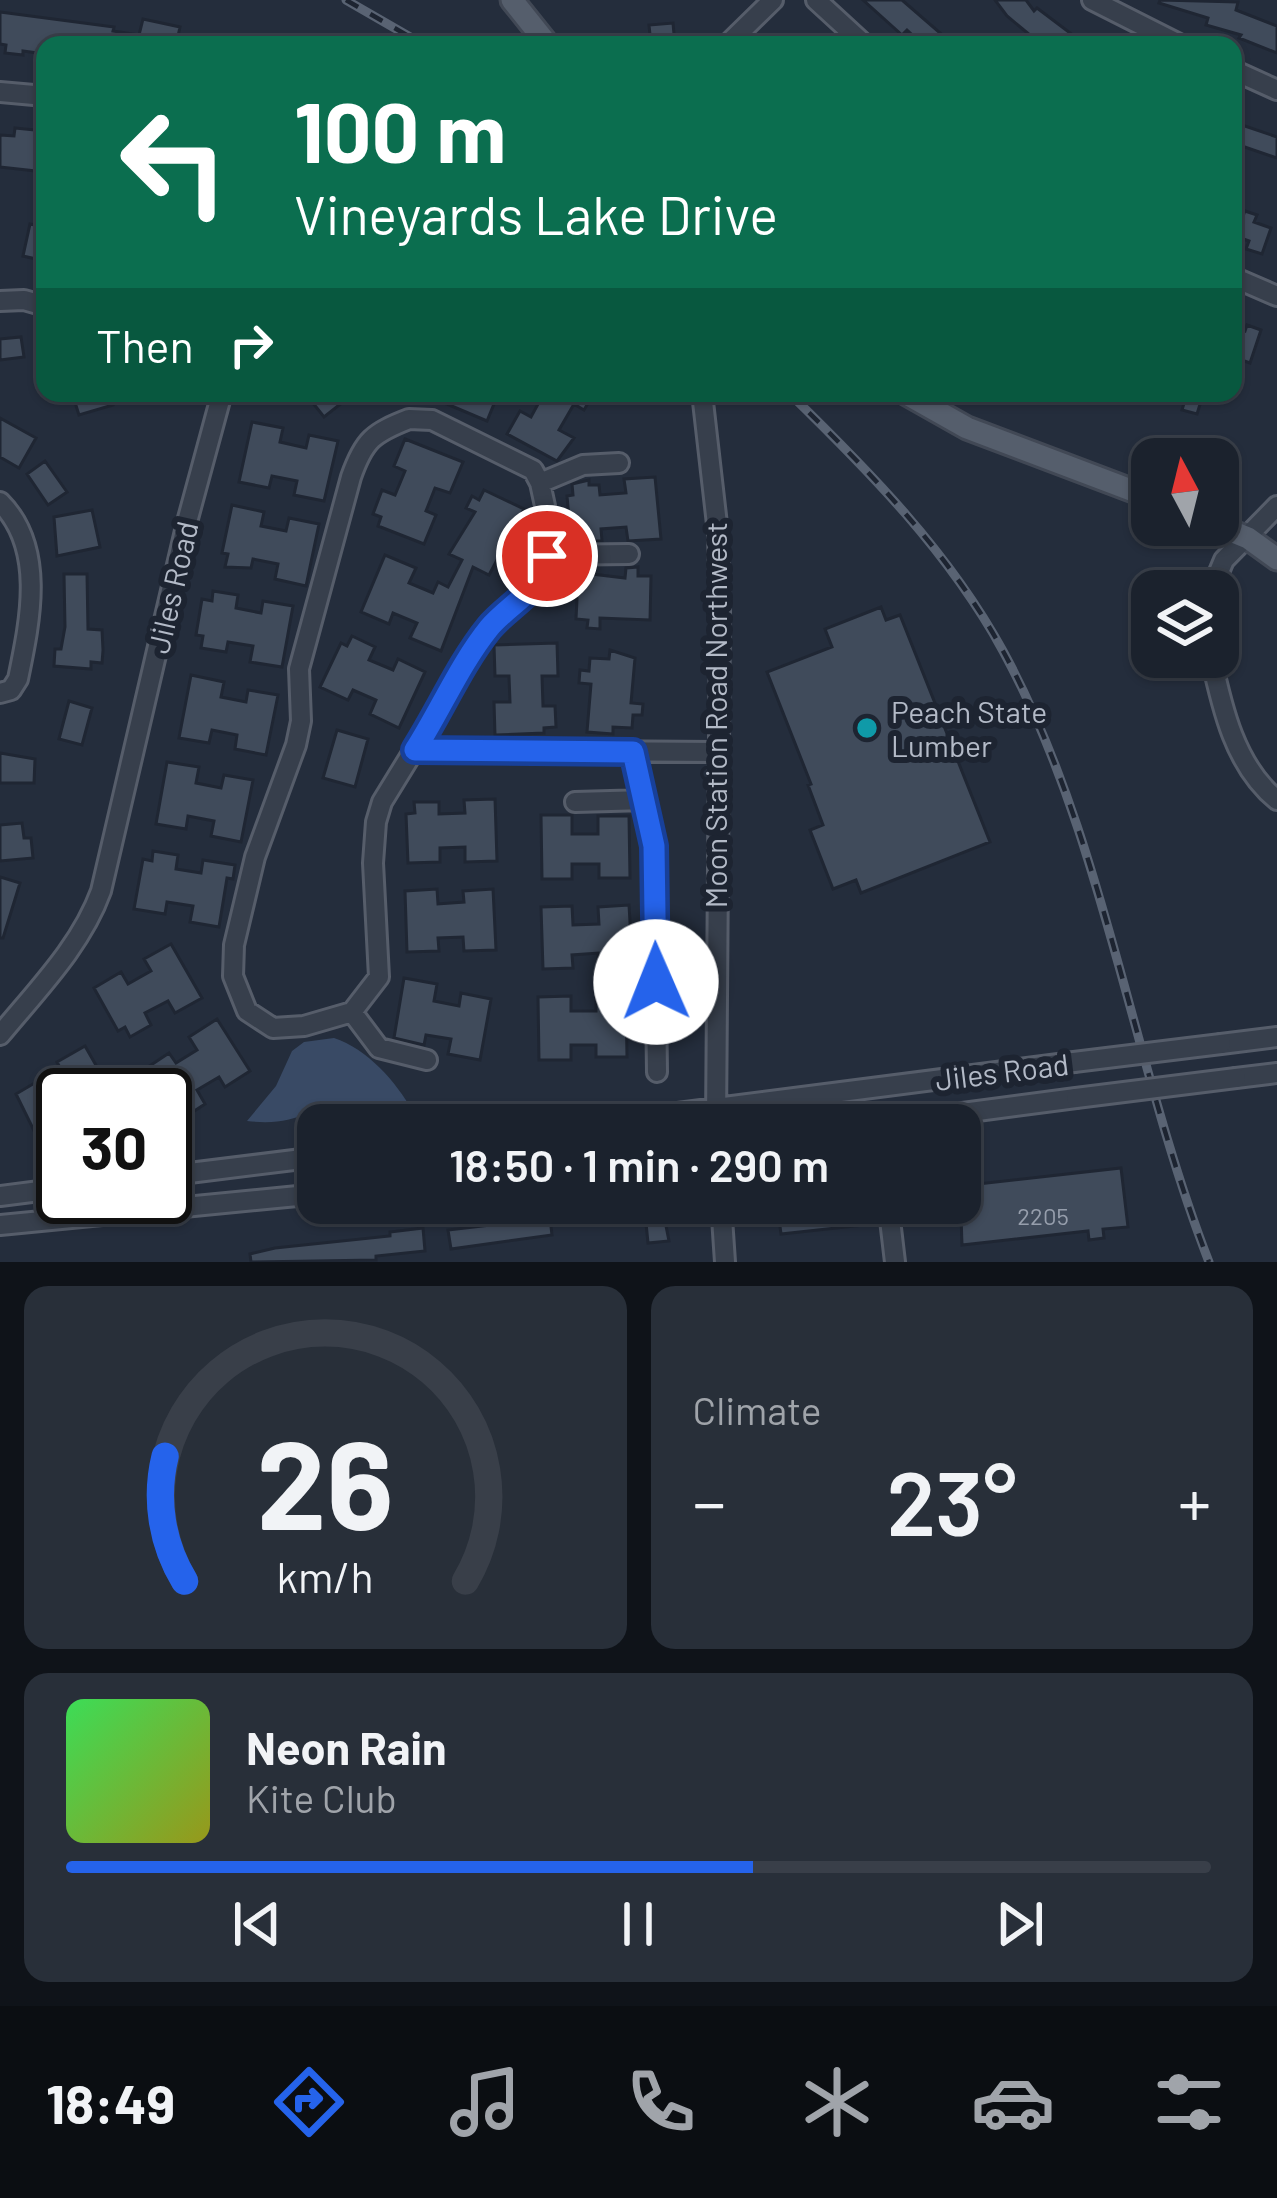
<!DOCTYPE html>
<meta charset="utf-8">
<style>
:root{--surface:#1b222d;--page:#282f39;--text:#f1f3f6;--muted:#a0a4aa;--line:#393f49;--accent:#2563eb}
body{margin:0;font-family:Barlow,sans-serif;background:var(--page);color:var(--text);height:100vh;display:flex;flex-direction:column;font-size:45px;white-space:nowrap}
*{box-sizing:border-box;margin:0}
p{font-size:39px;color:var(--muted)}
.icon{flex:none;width:66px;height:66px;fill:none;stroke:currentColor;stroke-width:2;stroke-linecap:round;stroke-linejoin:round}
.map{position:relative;height:1262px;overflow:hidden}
.sheet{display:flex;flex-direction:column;gap:24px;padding:24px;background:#0f1319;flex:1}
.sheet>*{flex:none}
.hud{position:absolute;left:36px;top:36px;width:1206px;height:366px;border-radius:24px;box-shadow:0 3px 9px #0004,0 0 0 3px var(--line);background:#0b6e4f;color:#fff;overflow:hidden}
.needle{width:78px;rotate:353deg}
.fabs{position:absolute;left:1131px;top:438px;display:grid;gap:24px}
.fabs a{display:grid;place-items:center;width:108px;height:108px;border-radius:24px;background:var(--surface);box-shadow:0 3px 9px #0004,0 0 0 3px var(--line);font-size:60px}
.speed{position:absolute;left:36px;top:1068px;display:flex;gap:24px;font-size:60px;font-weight:700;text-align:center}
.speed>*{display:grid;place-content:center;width:156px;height:156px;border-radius:50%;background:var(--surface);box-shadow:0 3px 9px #0004,0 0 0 3px var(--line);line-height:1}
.speed .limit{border:6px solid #111;border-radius:18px;background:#fff;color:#111}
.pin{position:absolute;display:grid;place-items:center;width:102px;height:102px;color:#fff;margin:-51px;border:6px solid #fff;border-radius:50%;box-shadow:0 3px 12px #0007}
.me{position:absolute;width:132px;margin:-66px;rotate:359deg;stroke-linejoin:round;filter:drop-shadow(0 0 9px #0008)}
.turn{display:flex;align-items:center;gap:42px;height:252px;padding:0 60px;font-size:54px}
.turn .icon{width:156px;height:156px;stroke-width:2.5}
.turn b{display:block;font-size:84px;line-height:102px}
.then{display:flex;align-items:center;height:114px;padding:0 60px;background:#0003;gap:24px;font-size:45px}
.big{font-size:90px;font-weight:600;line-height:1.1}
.sheet .widget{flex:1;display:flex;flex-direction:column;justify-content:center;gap:18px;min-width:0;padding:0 42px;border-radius:24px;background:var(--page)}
.sheet .dial{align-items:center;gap:0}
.dial svg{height:312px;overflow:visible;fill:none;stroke:var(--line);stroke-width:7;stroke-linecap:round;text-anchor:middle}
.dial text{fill:var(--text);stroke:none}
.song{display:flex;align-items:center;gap:36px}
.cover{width:144px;height:144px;border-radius:18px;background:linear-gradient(135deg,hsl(130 70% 55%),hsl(60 70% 35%))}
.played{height:12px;border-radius:6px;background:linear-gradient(90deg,var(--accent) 60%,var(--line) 60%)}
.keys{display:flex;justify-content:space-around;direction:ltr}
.heat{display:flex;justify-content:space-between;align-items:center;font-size:66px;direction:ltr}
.sheet .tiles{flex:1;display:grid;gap:24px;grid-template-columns:1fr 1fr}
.widget:last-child{grid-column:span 2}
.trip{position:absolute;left:297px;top:1104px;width:684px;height:120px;border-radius:24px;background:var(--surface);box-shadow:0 3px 9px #0004,0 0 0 3px var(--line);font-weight:600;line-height:120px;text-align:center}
.tabs{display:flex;height:192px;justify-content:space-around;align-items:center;background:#0b0e12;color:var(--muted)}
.tabs .icon{width:84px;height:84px}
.tabs .active{color:var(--accent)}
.tabs b{font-size:54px;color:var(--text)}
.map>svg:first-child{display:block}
.water{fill:#394a65}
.building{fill:#404b5b;stroke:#1f2633;stroke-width:3}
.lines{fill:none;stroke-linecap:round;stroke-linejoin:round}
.minor-casing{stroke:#565d6a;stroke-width:24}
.major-casing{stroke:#414855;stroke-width:27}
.minor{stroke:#373f4c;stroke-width:18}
.major{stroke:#555e6c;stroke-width:21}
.rail-casing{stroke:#596373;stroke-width:9}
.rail{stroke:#1d2431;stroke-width:4.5;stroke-dasharray:14;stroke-linecap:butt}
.minor-bridge-casing{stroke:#565d6a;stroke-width:24;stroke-linecap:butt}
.minor-bridge{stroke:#373f4c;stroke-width:18}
.route-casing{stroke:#184099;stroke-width:30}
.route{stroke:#2563eb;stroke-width:21}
.culture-dot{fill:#0f9aa8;stroke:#1d2431;stroke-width:4.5}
.labels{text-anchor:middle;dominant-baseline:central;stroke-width:12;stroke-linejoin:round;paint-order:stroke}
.number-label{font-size:24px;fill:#969eac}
.street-label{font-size:30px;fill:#b3bac7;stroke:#1d2431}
.poi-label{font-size:30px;fill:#b3bac7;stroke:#1d2431;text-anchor:start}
</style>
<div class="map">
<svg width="1277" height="1262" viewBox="0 0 1277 1262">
<rect width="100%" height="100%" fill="#242d3c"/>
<path class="water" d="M 334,1038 C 367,1049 396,1081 413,1112 C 387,1113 367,1099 348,1102 C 305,1108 298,1127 247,1121 L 276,1086 L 292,1051 L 304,1042 Z"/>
<path class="building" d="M 863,0 L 902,0 L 954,45 L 923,45 L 907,30 L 902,35 Z
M 995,0 L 1026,0 L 1034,11 L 1037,8 L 1086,45 L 1042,45 L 1007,16 Z
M 1160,0 L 1238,2 L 1236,10 L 1277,26 L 1277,53 L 1239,38 L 1241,35 L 1206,25 L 1208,18 L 1159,3 Z
M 0,12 L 114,27 L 113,31 L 139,35 L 143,19 L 180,27 L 176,45 L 45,45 L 45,54 L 23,51 L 23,55 L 5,53 L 6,45 L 0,44 Z
M 673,23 L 675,45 L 651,45 L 649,25 Z
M 1239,124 L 1277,137 L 1277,158 L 1233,143 Z
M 15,128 L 45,131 L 45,172 L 0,167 L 0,135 L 14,136 Z
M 1245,211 L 1257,215 L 1254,222 L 1271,228 L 1262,254 L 1246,249 L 1249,241 L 1235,236 Z
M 30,224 L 45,227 L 45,261 L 23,256 Z
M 1247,325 L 1261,330 L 1250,363 L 1233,357 L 1233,327 L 1245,331 Z
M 21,337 L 24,357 L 0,360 L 0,339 Z
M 72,393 L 110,393 L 113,405 L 79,415 Z
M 305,393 L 336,393 L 343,402 L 324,417 Z
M 421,393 L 483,393 L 496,399 L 487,421 Z
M 544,393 L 594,393 L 584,410 L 574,404 L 559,430 L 574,438 L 557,461 L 507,434 L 520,411 L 531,417 Z
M 1187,393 L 1202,398 L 1197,414 L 1182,410 Z
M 0,418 L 36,438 L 19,468 L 0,457 Z
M 252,422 L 283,428 L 280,442 L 306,448 L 309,435 L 338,441 L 324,501 L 294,495 L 297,481 L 272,476 L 269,488 L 239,482 Z
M 405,439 L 463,462 L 450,493 L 435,488 L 426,511 L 436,515 L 424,544 L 378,526 L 381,517 L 373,514 L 382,490 L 395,495 L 405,471 L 394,466 Z
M 45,461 L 67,492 L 48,505 L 27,474 Z
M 655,477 L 661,539 L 628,541 L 626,527 L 601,529 L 602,541 L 571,541 L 567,496 L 573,495 L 572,484 L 589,480 L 589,485 L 599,485 L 600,495 L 626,493 L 624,479 Z
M 484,490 L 524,509 L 489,575 L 473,567 L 441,651 L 410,638 L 417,623 L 393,613 L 389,624 L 361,612 L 385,555 L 416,568 L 409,583 L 433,593 L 438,582 L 448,587 L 462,560 L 449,554 L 475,512 L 466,508 L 472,496 L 479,500 Z
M 232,505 L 264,512 L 261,526 L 286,531 L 289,518 L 319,524 L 306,586 L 275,579 L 278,564 L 253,559 L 251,568 L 225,567 L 228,554 L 222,553 Z
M 92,510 L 100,547 L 57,556 L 54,517 Z
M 638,567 L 638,576 L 651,576 L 650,620 L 600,618 L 600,629 L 587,628 L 588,620 L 576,619 L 577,599 L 568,599 L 575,572 L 625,578 L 626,568 Z
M 64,574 L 87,574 L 88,629 L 102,630 L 103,650 L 102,663 L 91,662 L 91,669 L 54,666 L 55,649 L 61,649 L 65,627 Z
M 213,591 L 238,595 L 236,608 L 261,613 L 263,601 L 293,606 L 282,667 L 250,662 L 253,646 L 228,642 L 226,652 L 201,648 L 203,636 L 196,635 L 202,599 L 212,601 Z
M 881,607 L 886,620 L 900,615 L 990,842 L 861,893 L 856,880 L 833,889 L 810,830 L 823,825 L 808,785 L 811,784 L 767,672 L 832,647 L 825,629 Z
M 352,636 L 375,647 L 369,660 L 393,670 L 398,659 L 425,672 L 399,728 L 370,714 L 376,700 L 353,690 L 348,700 L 320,687 L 341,643 L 347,646 Z
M 557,643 L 558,676 L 542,676 L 543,706 L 555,706 L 556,727 L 544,728 L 544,733 L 495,735 L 494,702 L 510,702 L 509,676 L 495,676 L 494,645 Z
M 610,650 L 635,658 L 631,703 L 643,704 L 642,715 L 633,715 L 632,728 L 613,727 L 613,734 L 587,732 L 591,684 L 579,683 L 580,670 L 589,671 L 590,658 L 609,659 Z
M 191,675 L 224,682 L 221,697 L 246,702 L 248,690 L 278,695 L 266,755 L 235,749 L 237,735 L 212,730 L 209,743 L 179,738 Z
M 69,701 L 92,708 L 82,745 L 59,739 Z
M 337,730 L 368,739 L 355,787 L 323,778 Z
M 0,753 L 35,759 L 34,783 L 0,783 Z
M 167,762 L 199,767 L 196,783 L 221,788 L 224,775 L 253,780 L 241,842 L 211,836 L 214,821 L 188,816 L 186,829 L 156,824 Z
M 495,799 L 497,861 L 465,862 L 465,847 L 440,848 L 440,862 L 408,863 L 406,814 L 415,813 L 414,802 L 439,802 L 439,814 L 465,813 L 464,800 Z
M 541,815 L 572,815 L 572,834 L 598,834 L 598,816 L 629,816 L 630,878 L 599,878 L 599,864 L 572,864 L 572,879 L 542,879 Z
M 22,823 L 24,838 L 31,838 L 33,858 L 0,861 L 0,825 Z
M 153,851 L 178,855 L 176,869 L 201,873 L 203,860 L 235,865 L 233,879 L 227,878 L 219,927 L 190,922 L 193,906 L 167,902 L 165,914 L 134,909 L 143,859 L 152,861 Z
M 0,877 L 20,883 L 3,938 L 0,938 Z
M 437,889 L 438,904 L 464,902 L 463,891 L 493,889 L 496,950 L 464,951 L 463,937 L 438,938 L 439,951 L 407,952 L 405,891 Z
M 629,905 L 632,956 L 627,956 L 628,970 L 608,971 L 608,964 L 598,964 L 598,953 L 572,955 L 573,968 L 543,969 L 541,907 L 572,906 L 573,925 L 599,924 L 598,907 Z
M 171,944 L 202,998 L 175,1013 L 168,1001 L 145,1013 L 151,1025 L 130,1037 L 125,1027 L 118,1031 L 94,988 L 121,972 L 128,984 L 151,971 L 144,959 Z
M 404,978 L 437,984 L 434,1001 L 459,1006 L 461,993 L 491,999 L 480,1060 L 448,1054 L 451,1039 L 426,1035 L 424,1045 L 394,1038 Z
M 571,996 L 571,1011 L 596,1011 L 596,997 L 626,996 L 627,1057 L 596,1057 L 596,1045 L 571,1045 L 571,1060 L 539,1060 L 538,997 Z
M 217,1019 L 250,1071 L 225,1087 L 219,1077 L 197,1090 L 205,1104 L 179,1121 L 165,1095 L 142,1071 L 169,1053 L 176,1063 L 197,1050 L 189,1037 Z
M 85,1046 L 113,1095 L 63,1095 L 63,1135 L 42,1147 L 16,1094 L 38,1081 L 43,1090 L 65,1077 L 57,1062 Z
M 1121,1168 L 1128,1227 L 1103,1229 L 1104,1238 L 1089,1240 L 1088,1231 L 962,1245 L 960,1186 Z
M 870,1203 L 873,1224 L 781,1234 L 778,1211 Z
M 663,1211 L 669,1241 L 648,1243 L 645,1213 Z
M 550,1218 L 552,1235 L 451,1249 L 448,1230 Z
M 423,1228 L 425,1251 L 376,1256 L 376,1260 L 251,1262 L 250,1254 L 275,1248 L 390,1236 L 390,1232 Z"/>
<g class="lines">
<g class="minor-casing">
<path id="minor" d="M 816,0 L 865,45
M 1092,0 L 1181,45
M 731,41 L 773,0
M 1233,70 L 1277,90
M 0,92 L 45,96
M 1233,277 L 1277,296
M 0,301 L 24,300 L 45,306
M 702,393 L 718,533 L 720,612 L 716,1125
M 409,419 L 432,420 L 533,470 L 540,483 L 550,529 L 546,569 L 489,628 L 382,802 L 376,822 L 373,863 L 379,977 L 352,1012 L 304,1026 L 273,1028 L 247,1011 L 233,976 L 234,945 L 255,857 L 296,745 L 301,721 L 299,669 L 351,477 C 364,440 373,433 409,419 Z
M 540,483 L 583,465 L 619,463
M 0,502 C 46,548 30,621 18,679 L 11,690 L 0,693
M 547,555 L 629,554
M 1211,591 L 1224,560 L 1277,506
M 1211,657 C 1222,708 1235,766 1277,800
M 415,750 L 717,752
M 633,752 L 654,846 L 657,1072
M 575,802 L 646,800
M 352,1012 L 379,1048 L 427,1060
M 0,1035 C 37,990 81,946 101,891 L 187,522 L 222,393
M 1221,1044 L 1277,1037
M 1236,1078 L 1277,1073
M 584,1125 L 1074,1062
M 872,1125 L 1076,1098
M 165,1176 L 318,1157
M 0,1196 L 63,1188
M 721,1203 L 725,1262
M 888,1203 L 895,1262
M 0,1225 L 318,1194"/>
</g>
<g class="major-casing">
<path id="major" d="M 512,0 L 548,45
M 905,393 L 967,428 L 1152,498
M 1216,525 L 1248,538 L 1277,559"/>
</g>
<use href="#minor" class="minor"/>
<use href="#major" class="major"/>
<g class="rail-casing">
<path id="rail" d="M 346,0 L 424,45
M 789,393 C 869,471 949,552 1003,651 C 1104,836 1132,1064 1209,1262"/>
</g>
<use href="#rail" class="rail"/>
<g class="minor-bridge-casing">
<path id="minor-bridge" d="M 1074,1062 L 1221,1044
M 1076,1098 L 1236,1078"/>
</g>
<use href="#minor-bridge" class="minor-bridge"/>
</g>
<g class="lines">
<g class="route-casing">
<path id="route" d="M 547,556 C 544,589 509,604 489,628 C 460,664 440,711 415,750 L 633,752 L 654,846 L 656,982"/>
</g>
<use href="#route" class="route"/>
</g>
<circle class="culture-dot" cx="867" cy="728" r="12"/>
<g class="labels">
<g class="number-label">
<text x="1043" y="1215">2205</text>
</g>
<g class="street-label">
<text transform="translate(172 587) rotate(-77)">Jiles Road</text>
<text transform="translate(715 715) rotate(-90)">Moon Station Road Northwest</text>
<text transform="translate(1002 1071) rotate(-7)">Jiles Road</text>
</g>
<g class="poi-label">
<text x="891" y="711">Peach State<tspan x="891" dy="34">Lumber</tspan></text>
</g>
</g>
</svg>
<div class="fabs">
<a><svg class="needle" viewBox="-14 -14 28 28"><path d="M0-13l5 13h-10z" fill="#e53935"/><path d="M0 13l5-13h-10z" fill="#a0a4aa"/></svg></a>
<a><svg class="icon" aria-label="layers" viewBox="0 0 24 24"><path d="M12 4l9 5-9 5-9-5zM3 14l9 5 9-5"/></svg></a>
</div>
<div class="speed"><div class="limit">30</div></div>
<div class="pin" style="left:547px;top:556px;background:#d93025"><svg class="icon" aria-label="arrive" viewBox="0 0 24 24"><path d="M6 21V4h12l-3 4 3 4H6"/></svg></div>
<svg class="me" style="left:656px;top:982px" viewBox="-20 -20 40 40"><circle r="19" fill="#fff"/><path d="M0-13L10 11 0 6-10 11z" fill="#2563eb"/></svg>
<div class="trip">18:50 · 1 min · 290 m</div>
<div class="hud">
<div class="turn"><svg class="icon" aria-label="left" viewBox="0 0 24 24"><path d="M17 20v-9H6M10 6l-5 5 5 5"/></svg><div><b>100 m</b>Vineyards Lake Drive</div></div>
<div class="then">Then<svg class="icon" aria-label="right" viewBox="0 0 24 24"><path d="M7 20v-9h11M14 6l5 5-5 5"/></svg></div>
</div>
</div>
<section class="sheet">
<div class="tiles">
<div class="widget dial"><svg viewBox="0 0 100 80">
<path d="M14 69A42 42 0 1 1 86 69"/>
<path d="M14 69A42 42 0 0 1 9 37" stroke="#2563eb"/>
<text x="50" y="56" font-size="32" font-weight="700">26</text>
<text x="50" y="72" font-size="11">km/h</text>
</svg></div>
<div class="widget"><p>Climate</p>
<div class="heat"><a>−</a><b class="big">23°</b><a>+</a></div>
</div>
<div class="widget">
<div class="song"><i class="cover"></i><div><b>Neon Rain</b><p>Kite Club</p></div></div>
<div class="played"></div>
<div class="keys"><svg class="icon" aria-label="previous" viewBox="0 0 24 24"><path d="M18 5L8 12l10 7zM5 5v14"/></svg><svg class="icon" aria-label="pause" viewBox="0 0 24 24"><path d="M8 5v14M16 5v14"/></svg><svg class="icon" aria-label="next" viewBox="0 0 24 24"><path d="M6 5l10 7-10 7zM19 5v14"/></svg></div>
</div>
</div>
</section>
<nav class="tabs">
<b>18:49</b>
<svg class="icon active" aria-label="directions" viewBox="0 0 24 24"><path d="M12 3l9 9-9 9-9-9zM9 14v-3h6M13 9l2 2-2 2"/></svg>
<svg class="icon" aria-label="music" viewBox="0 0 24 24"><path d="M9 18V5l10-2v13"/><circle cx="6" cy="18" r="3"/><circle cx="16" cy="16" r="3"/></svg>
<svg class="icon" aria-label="phone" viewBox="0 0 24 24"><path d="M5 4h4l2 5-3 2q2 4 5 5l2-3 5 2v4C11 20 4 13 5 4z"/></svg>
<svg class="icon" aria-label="climate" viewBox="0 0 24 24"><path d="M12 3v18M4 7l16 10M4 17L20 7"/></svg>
<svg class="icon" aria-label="car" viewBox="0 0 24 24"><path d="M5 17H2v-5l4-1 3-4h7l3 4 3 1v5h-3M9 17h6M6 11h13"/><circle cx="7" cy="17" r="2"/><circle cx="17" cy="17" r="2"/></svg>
<svg class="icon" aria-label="filters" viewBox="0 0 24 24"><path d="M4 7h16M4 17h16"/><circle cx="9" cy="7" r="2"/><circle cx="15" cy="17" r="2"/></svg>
</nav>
